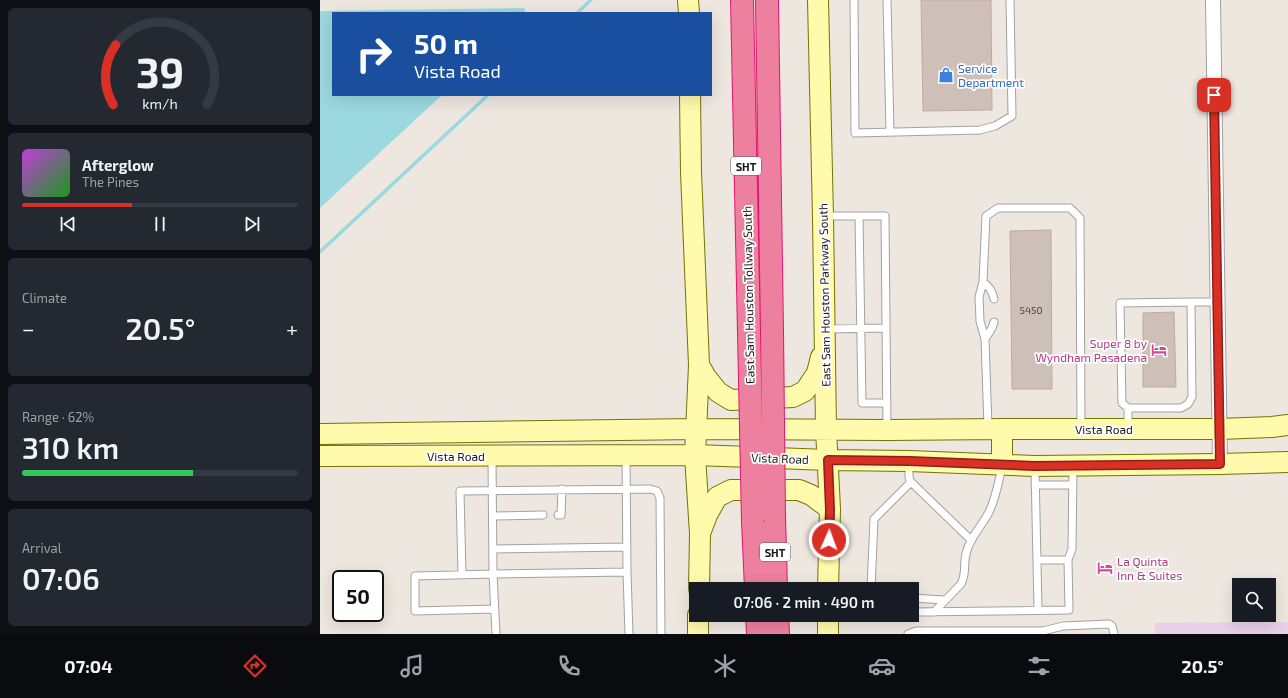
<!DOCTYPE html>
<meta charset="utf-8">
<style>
:root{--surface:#171b24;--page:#242831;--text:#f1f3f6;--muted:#9ea1a6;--line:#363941;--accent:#d93025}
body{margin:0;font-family:"Exo 2",sans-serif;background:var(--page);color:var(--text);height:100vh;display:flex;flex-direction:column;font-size:15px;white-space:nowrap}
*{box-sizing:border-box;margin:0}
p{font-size:13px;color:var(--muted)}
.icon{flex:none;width:22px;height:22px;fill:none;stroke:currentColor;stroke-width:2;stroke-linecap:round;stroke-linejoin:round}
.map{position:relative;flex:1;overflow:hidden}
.side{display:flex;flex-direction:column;gap:8px;padding:8px;background:#0d0f14;width:320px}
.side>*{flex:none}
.guide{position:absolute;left:12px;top:12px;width:380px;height:84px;border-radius:0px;box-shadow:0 4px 16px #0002;background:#1a4fa0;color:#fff;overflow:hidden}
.fabs{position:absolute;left:912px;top:578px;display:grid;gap:8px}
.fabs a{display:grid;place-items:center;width:44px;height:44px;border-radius:0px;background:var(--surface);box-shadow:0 4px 16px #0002;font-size:20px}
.speed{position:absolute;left:12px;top:570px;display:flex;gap:8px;font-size:20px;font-weight:700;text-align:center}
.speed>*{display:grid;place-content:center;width:52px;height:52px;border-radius:50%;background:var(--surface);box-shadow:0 4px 16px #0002;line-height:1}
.speed .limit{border:2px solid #111;border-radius:6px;background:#fff;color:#111}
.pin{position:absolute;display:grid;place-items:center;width:34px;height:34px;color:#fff;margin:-17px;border-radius:8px;box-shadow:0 2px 6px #0006}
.me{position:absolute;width:44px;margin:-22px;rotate:2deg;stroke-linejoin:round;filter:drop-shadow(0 0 3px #0008)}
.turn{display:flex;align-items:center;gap:14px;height:84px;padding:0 16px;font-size:18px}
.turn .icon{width:52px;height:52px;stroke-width:2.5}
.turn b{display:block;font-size:28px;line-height:34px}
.big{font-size:30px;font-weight:600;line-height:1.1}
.side .widget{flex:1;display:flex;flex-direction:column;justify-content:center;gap:6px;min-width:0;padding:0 14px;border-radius:6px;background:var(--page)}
.side .dial{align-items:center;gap:0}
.dial svg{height:104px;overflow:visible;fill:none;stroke:var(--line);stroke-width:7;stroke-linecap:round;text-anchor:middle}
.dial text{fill:var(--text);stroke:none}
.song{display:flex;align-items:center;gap:12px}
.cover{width:48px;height:48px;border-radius:6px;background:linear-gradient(135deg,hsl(290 70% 55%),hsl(120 70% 35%))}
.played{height:4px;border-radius:2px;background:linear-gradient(90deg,var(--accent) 40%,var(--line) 40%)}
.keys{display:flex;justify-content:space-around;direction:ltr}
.heat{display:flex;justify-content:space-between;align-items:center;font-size:22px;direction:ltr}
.charge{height:6px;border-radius:3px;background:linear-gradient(90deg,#34c759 62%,var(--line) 0)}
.trip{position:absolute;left:369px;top:582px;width:230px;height:40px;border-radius:0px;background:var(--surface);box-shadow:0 4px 16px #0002;font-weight:600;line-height:40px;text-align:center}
.menu{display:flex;height:64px;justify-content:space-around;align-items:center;background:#090b0e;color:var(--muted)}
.menu .icon{width:28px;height:28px}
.menu .active{color:var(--accent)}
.menu b{font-size:18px;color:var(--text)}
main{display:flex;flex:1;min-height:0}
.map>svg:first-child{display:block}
.industrial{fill:#e8d0e6}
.water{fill:#9bd8e0}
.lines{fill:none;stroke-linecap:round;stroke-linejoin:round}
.stream{stroke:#9bd8e0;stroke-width:3.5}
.building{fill:#cebfb8;stroke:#c0aba1}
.lane-casing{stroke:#a2a2a2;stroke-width:9}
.street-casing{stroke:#a2a2a2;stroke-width:16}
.secondary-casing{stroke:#747400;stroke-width:22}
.highway-casing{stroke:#e31572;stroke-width:24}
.lane{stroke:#fff;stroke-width:7}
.street{stroke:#fff;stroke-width:14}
.secondary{stroke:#fffaac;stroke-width:20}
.highway{stroke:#ed7f9f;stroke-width:22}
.highway-bridge-casing{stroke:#e31572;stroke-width:24;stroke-linecap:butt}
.highway-bridge{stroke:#ed7f9f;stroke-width:22}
.route-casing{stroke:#8d1f18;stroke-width:10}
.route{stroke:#d93025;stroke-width:7}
.labels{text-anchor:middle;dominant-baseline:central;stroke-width:3.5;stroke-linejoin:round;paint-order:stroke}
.number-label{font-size:10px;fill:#484442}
.shield{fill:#fff;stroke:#5f5f5f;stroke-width:1}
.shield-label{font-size:11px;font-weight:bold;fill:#1b1b1b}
.shop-label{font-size:12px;fill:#366cbe;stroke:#fff;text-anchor:start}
.street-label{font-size:12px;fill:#1b1b1b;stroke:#fff}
.hotel-label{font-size:12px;fill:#b23c85;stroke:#fff;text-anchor:end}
</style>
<main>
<section class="side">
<div class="widget dial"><svg viewBox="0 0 100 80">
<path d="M14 69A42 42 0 1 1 86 69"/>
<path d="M14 69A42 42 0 0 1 16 23" stroke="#d93025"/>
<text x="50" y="56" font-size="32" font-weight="700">39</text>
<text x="50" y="72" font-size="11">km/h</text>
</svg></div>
<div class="widget">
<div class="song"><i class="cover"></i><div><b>Afterglow</b><p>The Pines</p></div></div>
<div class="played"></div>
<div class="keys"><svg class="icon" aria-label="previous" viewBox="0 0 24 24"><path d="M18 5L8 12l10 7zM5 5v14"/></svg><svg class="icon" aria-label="pause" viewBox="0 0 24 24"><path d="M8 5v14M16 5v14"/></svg><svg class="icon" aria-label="next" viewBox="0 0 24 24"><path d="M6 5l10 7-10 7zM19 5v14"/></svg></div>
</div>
<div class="widget"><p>Climate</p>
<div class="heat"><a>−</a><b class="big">20.5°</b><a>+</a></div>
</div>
<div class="widget"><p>Range · 62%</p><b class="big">310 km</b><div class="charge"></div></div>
<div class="widget"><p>Arrival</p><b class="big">07:06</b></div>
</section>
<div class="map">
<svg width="968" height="634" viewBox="0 0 968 634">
<rect width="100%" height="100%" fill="#eee7df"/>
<path class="industrial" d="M 968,622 L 968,634 L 835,634 L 835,623 Z"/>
<path class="water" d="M 204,8 L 206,13 L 13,13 L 13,95 L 122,95 L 0,208 L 0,11 Z"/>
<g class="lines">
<path class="stream" d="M 257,13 L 271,0
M 0,252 L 168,95"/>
</g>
<path class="building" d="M 601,0 L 671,0 L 672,110 L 603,111 Z
M 731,230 L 732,389 L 692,389 L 690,231 Z
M 854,312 L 856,387 L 823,387 L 823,313 Z"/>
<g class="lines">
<g class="lane-casing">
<path id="lane" d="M 534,0 L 535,133 L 660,130 L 675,126 L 692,116 L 690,0
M 567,0 L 570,132
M 503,216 L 565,216 L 567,430
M 539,217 L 542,403 L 567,403
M 663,282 C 670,287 672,291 674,299
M 507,329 L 566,328
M 665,339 L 672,328 L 674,322
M 808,408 L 802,403 L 800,303 L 871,302
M 668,427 L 665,339 L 660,321 L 659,297 L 663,282 L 666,216 L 678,208 L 750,208 L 760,218 L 761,429
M 808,427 L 808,408 L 861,408 L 868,404 L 872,397 L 871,302 L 897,302
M 306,455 L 307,572 L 309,634
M 172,458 L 173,574 L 307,572
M 589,463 L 589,477 L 590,481 L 651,540
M 715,468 L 718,610
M 715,485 L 753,485
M 238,515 L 241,515 L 242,489
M 173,516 L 223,515
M 173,549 L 307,547
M 717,560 L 748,560
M 142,575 L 140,491 L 330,489 L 337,491 L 340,498 L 341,634
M 551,589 L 554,519 L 591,482
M 592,598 L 624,600
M 174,609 L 95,611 L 95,576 L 173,574 L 176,634
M 592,612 L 749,610 L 748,560 L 752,549 L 753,468
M 614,612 L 641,584 C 647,572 643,565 646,554 C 649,539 661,527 668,514 C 676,499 678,483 682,467
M 723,631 L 743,626 L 789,624 L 792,626 L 794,634
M 588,634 L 596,631 L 723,631 L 723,634"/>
</g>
<g class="street-casing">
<path id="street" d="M 893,0 L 900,464"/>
</g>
<g class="secondary-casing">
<path id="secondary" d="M 368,0 L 369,13
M 498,0 L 503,216 L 506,429 L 510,509 L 508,589
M 370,95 L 371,172 L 379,365 L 375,455 L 380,534 L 379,589
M 379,365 L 386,377 L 398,392 L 411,400 L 473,397 L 485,391 L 497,373 L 501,357
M 682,429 L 682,465
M 0,434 L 376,429 L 567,430 L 682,429 L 899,429 L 952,427 L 968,425
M 0,456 L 375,455 L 508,460 L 589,461 L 715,466 L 900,464 L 968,462
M 381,531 L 387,515 L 397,497 L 411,490 L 479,490 L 491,495 L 510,509
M 508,615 L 508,634
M 378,634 L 378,615"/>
</g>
<g class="highway-casing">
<path id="highway" d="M 422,0 L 429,333
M 447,0 L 452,331
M 454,515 L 456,589
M 433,522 L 436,589
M 437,615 L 438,634
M 457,615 L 458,634"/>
</g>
<use href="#lane" class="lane"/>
<use href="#street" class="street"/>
<use href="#secondary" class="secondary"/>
<use href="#highway" class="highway"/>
<g class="highway-bridge-casing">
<path id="highway-bridge" d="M 452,331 L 454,515
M 429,333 L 433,522"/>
</g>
<use href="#highway-bridge" class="highway-bridge"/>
</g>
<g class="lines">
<g class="route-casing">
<path id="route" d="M 509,540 L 510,510 L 508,460 L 589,461 L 715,466 L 900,464 L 894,95"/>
</g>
<use href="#route" class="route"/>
</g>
<defs>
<g id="shop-bare" transform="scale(1.2)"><path d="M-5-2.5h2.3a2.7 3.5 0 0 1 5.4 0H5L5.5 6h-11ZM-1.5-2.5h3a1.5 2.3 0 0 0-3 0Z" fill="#3f7fe0" stroke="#fff" stroke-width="2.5" paint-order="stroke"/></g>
<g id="hotel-bare" transform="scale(1.2)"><path d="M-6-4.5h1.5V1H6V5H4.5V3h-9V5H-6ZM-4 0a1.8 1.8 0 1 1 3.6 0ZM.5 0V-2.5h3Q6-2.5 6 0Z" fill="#d1479c" stroke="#fff" stroke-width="2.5" paint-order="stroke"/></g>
</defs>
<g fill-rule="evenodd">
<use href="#shop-bare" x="626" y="75"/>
<use href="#hotel-bare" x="839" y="350"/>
<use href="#hotel-bare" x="785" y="568"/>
</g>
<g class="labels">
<g class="number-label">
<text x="711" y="310">5450</text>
</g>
<g class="shield">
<rect x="411" y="157" width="30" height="18" rx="3"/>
<rect x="440" y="543" width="30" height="18" rx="3"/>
</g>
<g class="shield-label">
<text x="426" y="166">SHT</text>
<text x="455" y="552">SHT</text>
</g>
<g class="shop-label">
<text x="638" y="68">Service<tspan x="638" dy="14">Department</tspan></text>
</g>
<g class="street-label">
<text transform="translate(428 295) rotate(-91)">East Sam Houston Tollway South</text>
<text transform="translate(504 295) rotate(-91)">East Sam Houston Parkway South</text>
<text x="784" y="429">Vista Road</text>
<text x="136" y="456">Vista Road</text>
<text transform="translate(460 458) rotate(2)">Vista Road</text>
</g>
<g class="hotel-label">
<text x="827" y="343">Super 8 by<tspan x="827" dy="14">Wyndham Pasadena</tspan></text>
<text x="797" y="561" text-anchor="start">La Quinta<tspan x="797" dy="14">Inn &amp; Suites</tspan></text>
</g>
</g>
</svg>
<div class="fabs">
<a><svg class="icon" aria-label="search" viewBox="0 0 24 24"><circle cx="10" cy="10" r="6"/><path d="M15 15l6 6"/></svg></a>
</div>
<div class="speed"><div class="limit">50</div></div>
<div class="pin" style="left:894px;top:95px;background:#d93025"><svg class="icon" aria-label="arrive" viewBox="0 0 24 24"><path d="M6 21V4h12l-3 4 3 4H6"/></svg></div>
<svg class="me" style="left:509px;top:540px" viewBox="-20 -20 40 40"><circle r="17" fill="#d93025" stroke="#fff" stroke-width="3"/><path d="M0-11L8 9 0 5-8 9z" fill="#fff"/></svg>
<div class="trip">07:06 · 2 min · 490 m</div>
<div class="guide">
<div class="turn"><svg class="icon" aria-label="right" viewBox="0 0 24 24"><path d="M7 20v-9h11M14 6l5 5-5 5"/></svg><div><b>50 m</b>Vista Road</div></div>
</div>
</div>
</main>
<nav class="menu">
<b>07:04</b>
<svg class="icon active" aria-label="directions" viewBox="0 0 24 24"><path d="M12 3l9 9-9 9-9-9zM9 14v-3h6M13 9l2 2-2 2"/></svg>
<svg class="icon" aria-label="music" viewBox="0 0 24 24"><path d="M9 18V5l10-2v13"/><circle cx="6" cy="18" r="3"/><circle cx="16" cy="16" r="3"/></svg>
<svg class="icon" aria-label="phone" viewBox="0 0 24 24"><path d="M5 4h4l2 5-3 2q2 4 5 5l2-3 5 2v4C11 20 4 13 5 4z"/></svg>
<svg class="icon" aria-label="climate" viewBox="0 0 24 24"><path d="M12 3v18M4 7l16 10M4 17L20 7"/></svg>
<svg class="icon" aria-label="car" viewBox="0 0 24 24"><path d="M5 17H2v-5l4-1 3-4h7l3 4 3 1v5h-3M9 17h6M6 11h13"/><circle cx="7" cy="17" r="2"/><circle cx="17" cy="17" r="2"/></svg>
<svg class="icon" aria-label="filters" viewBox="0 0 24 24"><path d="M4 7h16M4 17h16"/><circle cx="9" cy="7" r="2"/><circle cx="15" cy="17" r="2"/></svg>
<b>20.5°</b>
</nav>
